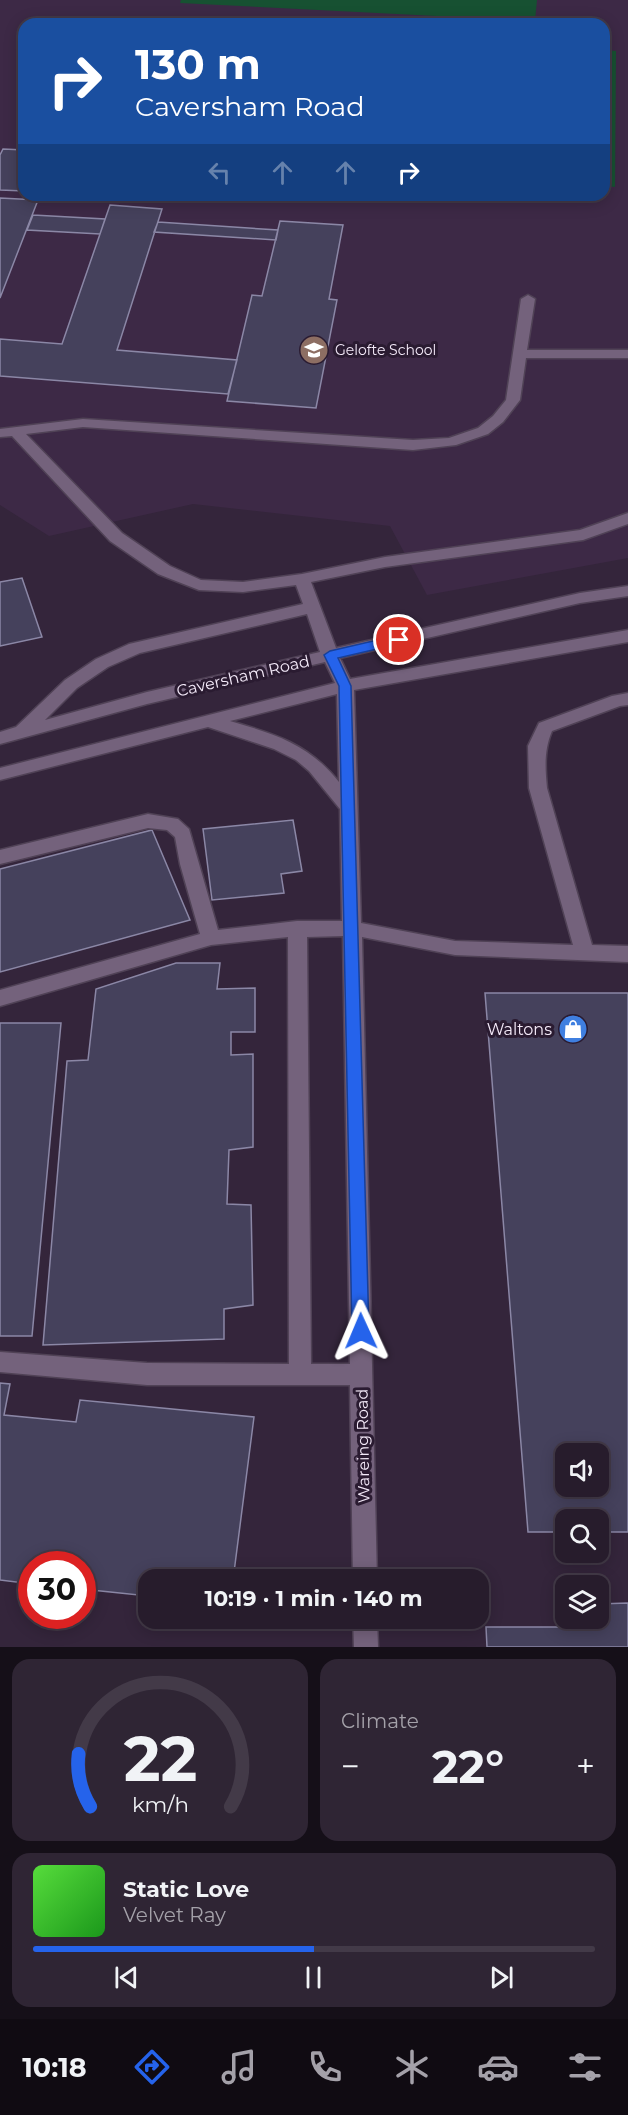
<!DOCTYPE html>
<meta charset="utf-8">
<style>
:root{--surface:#271c2c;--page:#2f2534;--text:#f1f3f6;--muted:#a4a1a9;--line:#433a48;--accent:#2563eb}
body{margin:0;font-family:Montserrat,sans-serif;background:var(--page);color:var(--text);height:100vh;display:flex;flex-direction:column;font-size:22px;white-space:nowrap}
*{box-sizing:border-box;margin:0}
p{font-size:20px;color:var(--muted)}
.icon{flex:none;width:33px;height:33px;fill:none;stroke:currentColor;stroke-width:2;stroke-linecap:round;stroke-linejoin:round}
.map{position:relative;height:1647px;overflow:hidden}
.side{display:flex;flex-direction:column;gap:12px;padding:12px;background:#150f18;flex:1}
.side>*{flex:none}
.hud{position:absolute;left:18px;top:18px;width:592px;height:183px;border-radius:18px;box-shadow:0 3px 15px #0003,0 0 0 2px var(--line);background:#1a4fa0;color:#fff;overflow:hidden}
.fabs{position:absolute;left:555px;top:1443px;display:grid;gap:12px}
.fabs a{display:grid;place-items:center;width:54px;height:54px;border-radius:12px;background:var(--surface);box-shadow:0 3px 15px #0003,0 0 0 2px var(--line);font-size:30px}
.speed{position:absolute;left:18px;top:1551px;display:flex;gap:12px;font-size:30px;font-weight:700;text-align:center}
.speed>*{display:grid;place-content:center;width:78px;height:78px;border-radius:50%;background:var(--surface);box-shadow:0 3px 15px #0003,0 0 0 2px var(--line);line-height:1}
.speed .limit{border:9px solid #d22;background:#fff;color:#111}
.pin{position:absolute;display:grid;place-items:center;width:51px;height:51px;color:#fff;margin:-26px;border:3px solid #fff;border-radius:50%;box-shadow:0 2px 6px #0007}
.me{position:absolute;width:66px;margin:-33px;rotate:359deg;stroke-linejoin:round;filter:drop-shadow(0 0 4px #0008)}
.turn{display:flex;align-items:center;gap:21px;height:126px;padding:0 18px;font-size:27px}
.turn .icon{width:78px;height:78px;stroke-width:2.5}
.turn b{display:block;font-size:42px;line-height:51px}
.lanes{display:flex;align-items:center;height:57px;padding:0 18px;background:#0003;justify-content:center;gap:30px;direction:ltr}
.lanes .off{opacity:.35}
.big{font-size:45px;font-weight:700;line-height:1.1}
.side .tile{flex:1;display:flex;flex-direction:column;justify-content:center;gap:9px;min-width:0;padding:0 21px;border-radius:18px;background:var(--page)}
.side .dial{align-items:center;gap:0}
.dial svg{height:156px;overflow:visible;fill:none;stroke:var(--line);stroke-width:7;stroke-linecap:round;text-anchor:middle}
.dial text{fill:var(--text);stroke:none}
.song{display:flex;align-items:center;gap:18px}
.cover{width:72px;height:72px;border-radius:9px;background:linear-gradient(135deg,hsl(110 70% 55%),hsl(120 70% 35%))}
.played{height:6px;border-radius:3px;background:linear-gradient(90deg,var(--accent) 50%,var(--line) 50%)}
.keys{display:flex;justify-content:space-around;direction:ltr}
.heat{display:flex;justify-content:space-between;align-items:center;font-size:33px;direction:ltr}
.side .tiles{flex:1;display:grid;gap:12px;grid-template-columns:1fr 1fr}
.tile:last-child{grid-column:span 2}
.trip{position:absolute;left:138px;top:1569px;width:351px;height:60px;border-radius:18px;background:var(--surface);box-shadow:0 3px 15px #0003,0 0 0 2px var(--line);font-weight:700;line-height:60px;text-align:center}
.tabs{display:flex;height:96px;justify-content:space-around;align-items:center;background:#100b12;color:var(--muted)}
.tabs .icon{width:42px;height:42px}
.tabs .current{color:var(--accent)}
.tabs b{font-size:27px;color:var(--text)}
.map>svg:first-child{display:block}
.built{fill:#3d2946;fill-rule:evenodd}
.green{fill:#175132}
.building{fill:#45415c;stroke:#8b87a6;stroke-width:1.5;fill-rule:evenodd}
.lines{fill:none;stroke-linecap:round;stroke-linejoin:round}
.minor-casing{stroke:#504256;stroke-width:3}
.minor{fill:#74627c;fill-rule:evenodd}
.route{fill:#2563eb;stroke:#184099;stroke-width:1.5}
.labels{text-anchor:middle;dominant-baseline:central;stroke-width:6;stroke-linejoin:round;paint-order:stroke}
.far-poi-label{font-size:14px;fill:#f4eaf9;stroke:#2a1b31;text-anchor:start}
.street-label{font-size:16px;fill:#f4eaf9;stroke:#2a1b31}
.poi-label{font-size:16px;fill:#f4eaf9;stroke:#2a1b31;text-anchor:end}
</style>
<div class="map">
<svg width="628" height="1647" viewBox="0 0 628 1647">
<rect width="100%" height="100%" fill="#34253b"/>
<path class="built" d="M 0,0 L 628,0 L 628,558 L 427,595 L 390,526 L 193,504 L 49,536 L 0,505 ZM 24,24 L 604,24 L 604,195 L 24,195 Z"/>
<path class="green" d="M 181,0 L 537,0 L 535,21 L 180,3 Z
M 604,50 L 616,51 L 615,187 L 605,186 Z"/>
<path class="building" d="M 3,149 L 24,150 L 24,191 L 0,190 L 0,155 Z
M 0,198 L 38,200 L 0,298 Z
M 110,205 L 162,209 L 117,350 L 237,360 L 228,394 L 0,376 L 0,339 L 62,344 Z
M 33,215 L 105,219 L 100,234 L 27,230 Z
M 280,221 L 343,225 L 329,299 L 337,300 L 316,408 L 227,401 L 252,295 L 262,296 Z
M 158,222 L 278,230 L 276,240 L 154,232 Z
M 22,578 L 42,637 L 0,646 L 0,582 Z
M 293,820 L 302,871 L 281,874 L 284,893 L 212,900 L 203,829 Z
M 152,830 L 190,920 L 0,972 L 0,869 Z
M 176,963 L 220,963 L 217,989 L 255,988 L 255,1032 L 231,1032 L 231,1055 L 253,1054 L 253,1147 L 229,1150 L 227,1204 L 251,1205 L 253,1305 L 224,1309 L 224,1339 L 43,1345 L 67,1061 L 88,1060 L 96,989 Z
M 485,993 L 628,993 L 628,1532 L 598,1532 L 598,1520 L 566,1520 L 566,1532 L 528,1532 ZM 566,1454 L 598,1454 L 598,1486 L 566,1486 Z
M 0,1023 L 61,1023 L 32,1336 L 0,1336 Z
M 0,1383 L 10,1384 L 4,1415 L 76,1422 L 80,1400 L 254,1417 L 233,1580 L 148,1580 L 148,1596 L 82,1589 L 82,1564 L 32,1564 L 32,1584 L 0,1580 Z
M 628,1603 L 628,1647 L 487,1647 L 486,1627 L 583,1627 L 583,1618 L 598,1618 L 598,1604 Z"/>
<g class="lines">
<g class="minor-casing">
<path id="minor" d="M 528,295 L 535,299 L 527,350 L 628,350 L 628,358 L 526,358 L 520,400 L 503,422 L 488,434 L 456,445 L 413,450 L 83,427 L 26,434 L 122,533 L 170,566 L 201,580 L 243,582 L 302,574 L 385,557 L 580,530 L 628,513 L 628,524 L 583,540 L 385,567 L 311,582 L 336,648 L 580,593 L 628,586 L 628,596 L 580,603 L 340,658 L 350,679 L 628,630 L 628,642 L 354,690 L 361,923 L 455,941 L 573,945 L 529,788 L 528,746 L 539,723 L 612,696 L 628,693 L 628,705 L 620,706 L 552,731 C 544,750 545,767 547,788 L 592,945 L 628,946 L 628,962 L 455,955 L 362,937 L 377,1580 L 353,1580 L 350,1385 L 147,1385 L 0,1372 L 0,1352 L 147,1363 L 289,1364 L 288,937 L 211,945 L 0,1006 L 0,990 L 200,934 L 180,864 L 175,837 L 167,830 L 148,828 L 0,864 L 0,850 L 148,814 L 178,819 L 189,829 L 218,930 L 297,921 L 342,921 L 340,809 L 309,771 L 296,760 L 274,749 L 208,727 L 0,780 L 0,768 L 335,683 L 325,662 L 147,704 L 0,744 L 0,732 L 16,727 L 65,680 L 96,659 L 129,644 L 303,604 L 296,585 L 243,592 L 199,590 L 158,574 L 110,541 L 12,436 L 0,437 L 0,429 L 83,419 L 413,440 L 449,438 L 478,428 L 493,416 L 506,400 L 521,299 ZM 307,614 L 320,652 L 147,692 L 45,720 L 77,688 L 108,667 L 140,653 ZM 337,694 L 339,782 C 309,744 275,734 230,721 ZM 343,936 L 350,1364 L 311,1364 L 307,937 Z
M 353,1618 L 377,1618 L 378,1647 L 354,1647 Z"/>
</g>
<use href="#minor" class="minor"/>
</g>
<path class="route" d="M 399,635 L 403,637 L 405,640 L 403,643 L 338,658 L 351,686 L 369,1331 L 367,1336 L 361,1338 L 355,1336 L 352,1331 L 339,686 L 324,655 L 330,651 Z"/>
<defs>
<g id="school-disc" transform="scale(1.5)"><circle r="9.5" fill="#8d6e63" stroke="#2a1b31"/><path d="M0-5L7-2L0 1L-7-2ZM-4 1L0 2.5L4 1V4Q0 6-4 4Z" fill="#fff"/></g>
<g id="shop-disc" transform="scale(1.5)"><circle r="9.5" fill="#3f7fe0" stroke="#2a1b31"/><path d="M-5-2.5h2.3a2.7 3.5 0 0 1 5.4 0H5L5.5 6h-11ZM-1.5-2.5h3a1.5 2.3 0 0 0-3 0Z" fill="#fff"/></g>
</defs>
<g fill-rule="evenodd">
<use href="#school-disc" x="314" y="350"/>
<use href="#shop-disc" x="573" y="1029"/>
</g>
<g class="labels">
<g class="far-poi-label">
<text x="335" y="350">Gelofte School</text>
</g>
<g class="street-label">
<text transform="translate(243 676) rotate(-13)">Caversham Road</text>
<text transform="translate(363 1446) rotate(-91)">Wareing Road</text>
</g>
<g class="poi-label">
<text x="552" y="1029">Waltons</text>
</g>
</g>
</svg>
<div class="fabs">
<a><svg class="icon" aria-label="sound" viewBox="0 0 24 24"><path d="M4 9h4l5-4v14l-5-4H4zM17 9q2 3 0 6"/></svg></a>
<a><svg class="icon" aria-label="search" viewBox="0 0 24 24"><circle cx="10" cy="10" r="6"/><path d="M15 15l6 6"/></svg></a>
<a><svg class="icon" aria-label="layers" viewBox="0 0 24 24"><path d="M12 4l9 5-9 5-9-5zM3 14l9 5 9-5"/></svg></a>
</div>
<div class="speed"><div class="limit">30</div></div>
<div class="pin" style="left:399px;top:640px;background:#d93025"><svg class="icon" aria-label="arrive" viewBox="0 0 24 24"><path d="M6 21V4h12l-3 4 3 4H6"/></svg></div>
<svg class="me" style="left:361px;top:1331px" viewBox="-20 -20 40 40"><path d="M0-17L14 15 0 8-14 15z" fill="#2563eb" stroke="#fff" stroke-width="4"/></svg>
<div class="trip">10:19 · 1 min · 140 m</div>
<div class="hud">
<div class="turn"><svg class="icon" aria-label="right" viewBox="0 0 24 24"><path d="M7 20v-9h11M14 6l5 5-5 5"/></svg><div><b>130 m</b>Caversham Road</div></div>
<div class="lanes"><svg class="icon off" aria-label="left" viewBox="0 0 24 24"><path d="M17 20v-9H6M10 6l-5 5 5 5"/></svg><svg class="icon off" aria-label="ahead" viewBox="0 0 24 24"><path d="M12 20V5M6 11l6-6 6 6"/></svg><svg class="icon off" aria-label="ahead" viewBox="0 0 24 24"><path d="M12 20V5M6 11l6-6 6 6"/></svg><svg class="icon" aria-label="right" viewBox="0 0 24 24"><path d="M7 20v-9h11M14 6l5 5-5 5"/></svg></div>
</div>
</div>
<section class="side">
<div class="tiles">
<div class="tile dial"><svg viewBox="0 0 100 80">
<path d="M14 69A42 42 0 1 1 86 69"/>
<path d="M14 69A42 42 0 0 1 8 42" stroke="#2563eb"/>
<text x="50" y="56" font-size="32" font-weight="700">22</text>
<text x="50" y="72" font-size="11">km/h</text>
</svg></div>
<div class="tile"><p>Climate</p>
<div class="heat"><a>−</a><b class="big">22°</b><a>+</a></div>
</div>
<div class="tile">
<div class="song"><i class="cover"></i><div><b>Static Love</b><p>Velvet Ray</p></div></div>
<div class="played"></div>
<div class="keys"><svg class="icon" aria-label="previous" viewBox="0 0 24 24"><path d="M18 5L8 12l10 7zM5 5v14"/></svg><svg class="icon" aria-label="pause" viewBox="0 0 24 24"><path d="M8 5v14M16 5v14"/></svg><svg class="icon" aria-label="next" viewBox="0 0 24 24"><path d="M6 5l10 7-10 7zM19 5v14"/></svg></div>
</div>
</div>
</section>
<nav class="tabs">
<b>10:18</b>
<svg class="icon current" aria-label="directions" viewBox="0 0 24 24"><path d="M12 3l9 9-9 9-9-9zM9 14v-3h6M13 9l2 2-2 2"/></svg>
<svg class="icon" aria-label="music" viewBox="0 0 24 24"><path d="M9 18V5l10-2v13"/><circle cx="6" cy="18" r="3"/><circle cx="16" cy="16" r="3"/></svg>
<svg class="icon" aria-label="phone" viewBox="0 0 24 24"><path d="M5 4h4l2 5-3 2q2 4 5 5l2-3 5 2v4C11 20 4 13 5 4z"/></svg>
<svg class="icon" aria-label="climate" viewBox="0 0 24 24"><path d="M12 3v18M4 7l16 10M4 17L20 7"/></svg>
<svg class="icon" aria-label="car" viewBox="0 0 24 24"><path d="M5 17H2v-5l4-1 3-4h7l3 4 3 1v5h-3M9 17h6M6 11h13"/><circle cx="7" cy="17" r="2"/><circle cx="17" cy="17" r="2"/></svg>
<svg class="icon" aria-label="filters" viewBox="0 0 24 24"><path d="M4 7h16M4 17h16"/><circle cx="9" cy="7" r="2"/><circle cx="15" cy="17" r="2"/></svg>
</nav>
